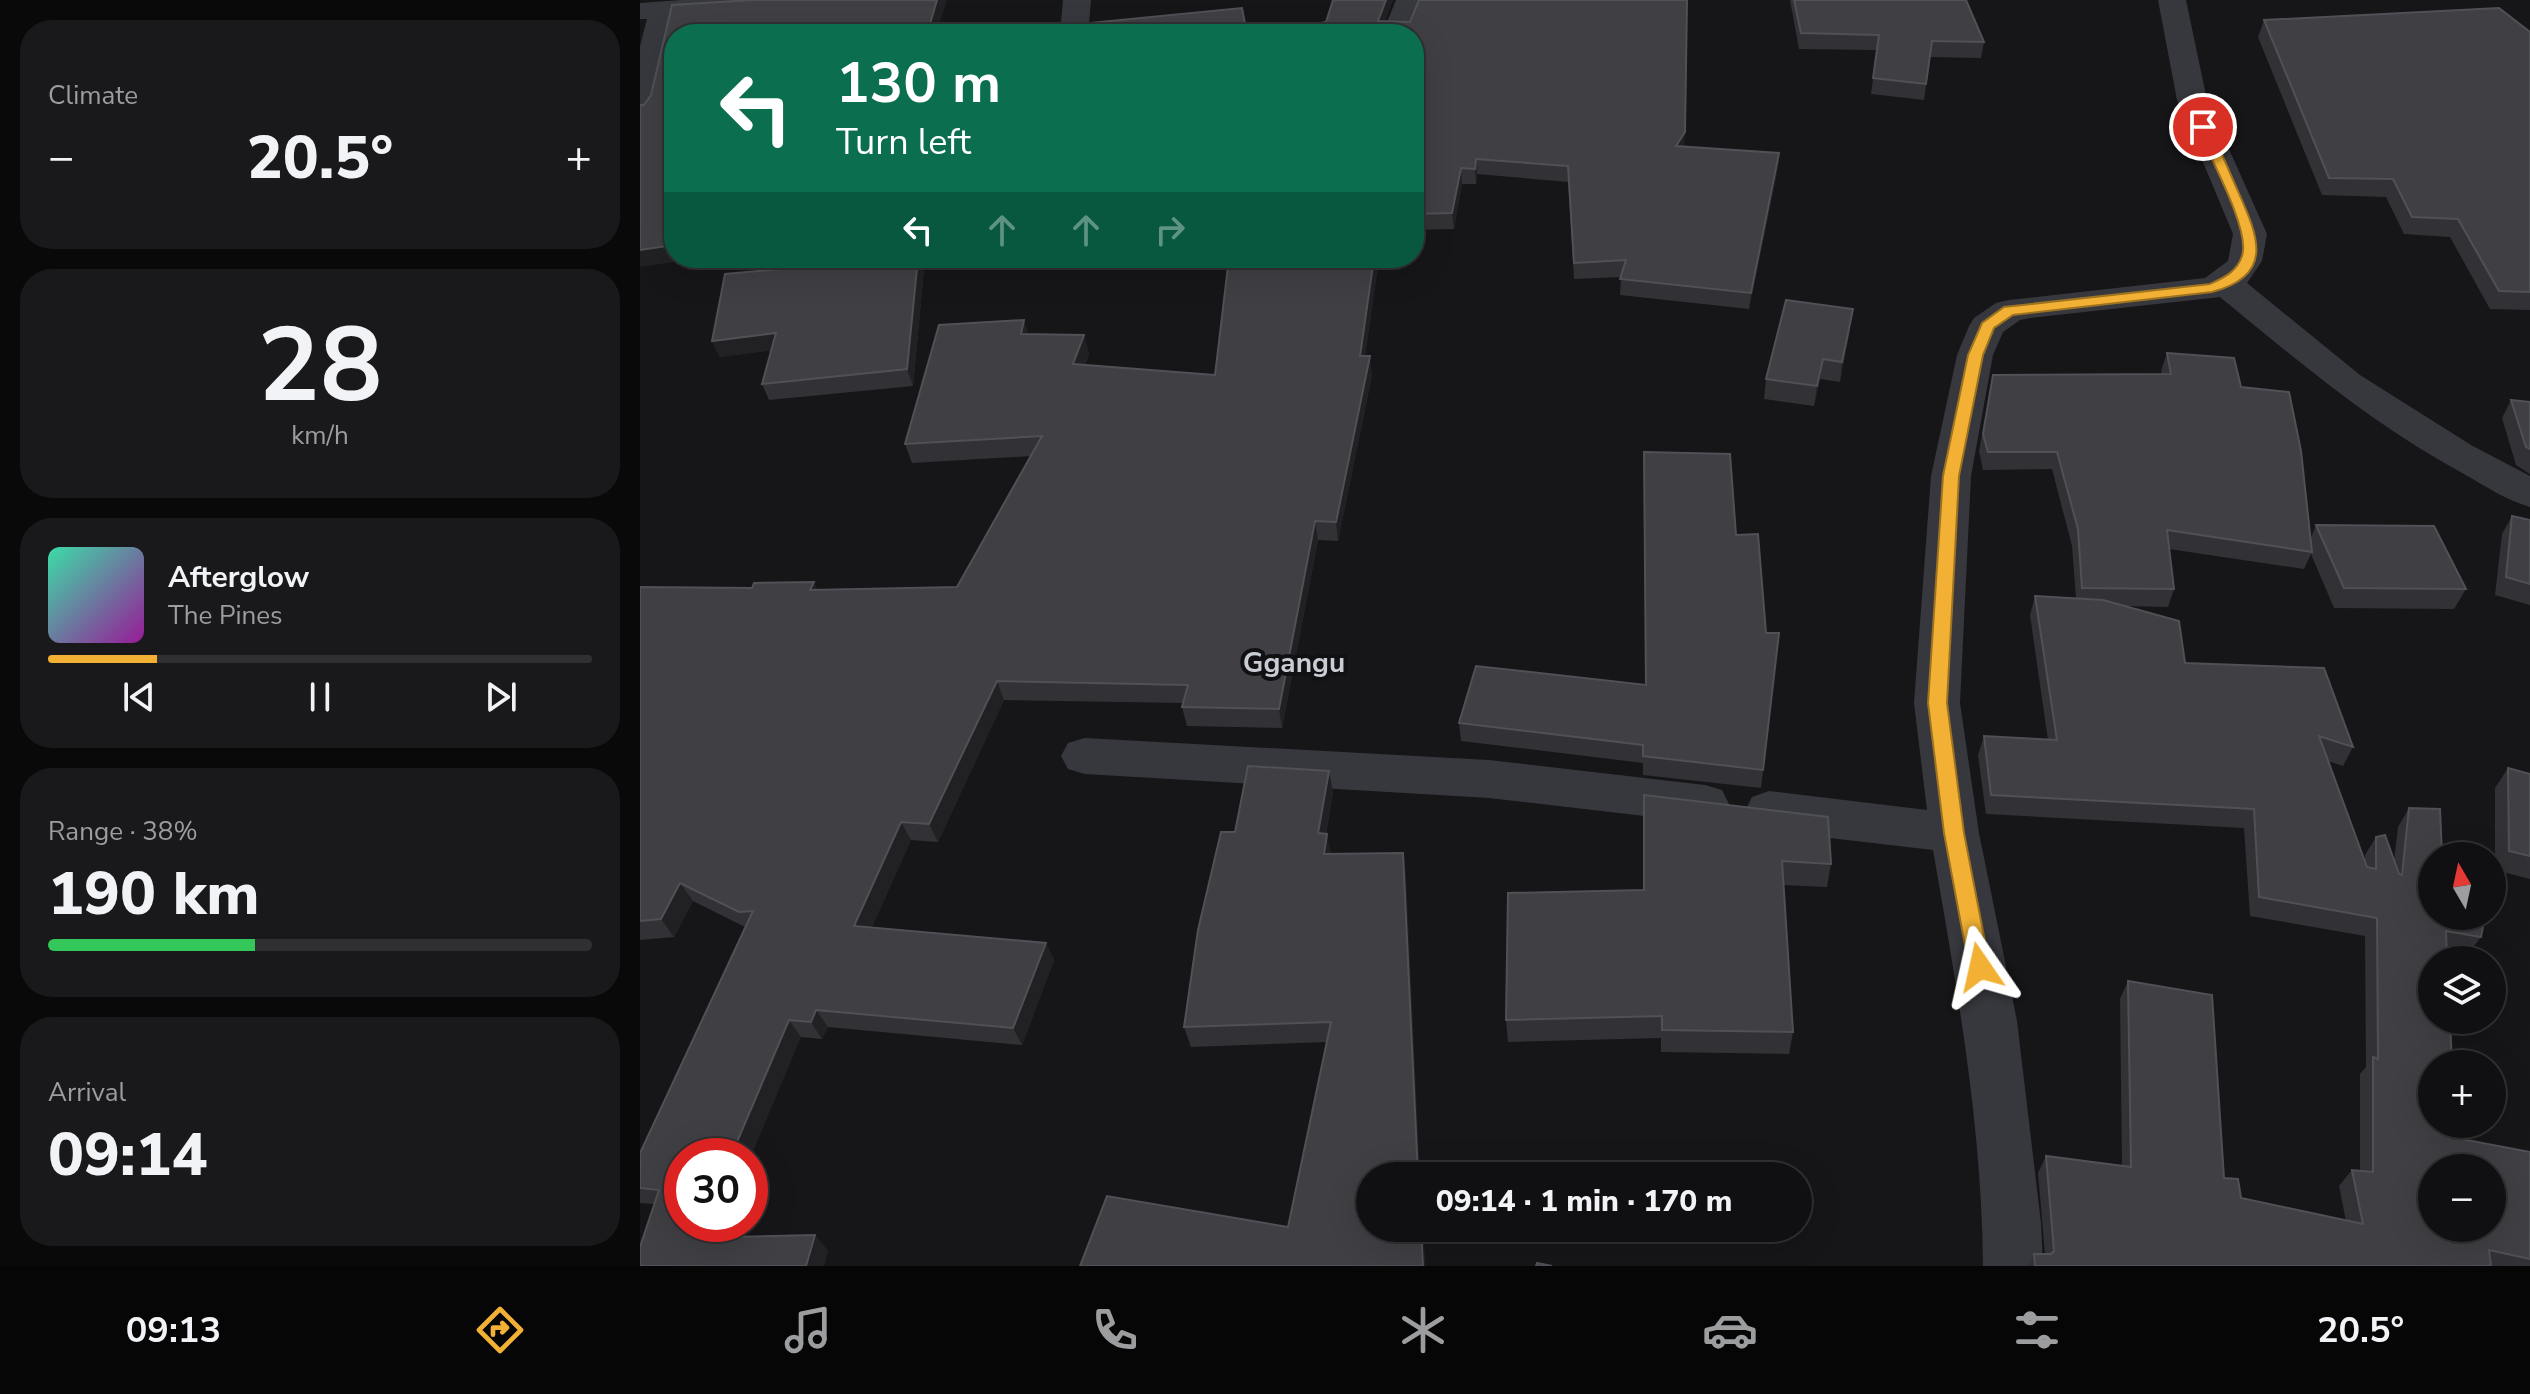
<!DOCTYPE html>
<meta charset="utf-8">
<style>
:root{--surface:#101012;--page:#19191b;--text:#f1f3f6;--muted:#9c9d9f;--line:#303032;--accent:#f2b134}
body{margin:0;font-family:"Nunito Sans",sans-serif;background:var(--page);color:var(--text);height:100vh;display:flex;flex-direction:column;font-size:30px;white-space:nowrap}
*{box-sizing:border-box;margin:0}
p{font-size:26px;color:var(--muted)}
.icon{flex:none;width:44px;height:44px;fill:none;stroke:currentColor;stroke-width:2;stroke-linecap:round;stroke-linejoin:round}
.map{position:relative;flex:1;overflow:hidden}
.panel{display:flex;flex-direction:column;gap:20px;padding:20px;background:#09090a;width:640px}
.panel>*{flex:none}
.banner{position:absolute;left:24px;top:24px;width:760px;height:244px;border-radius:32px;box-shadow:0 8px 32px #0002,0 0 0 2px var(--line);background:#0b6e4f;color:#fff;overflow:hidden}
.needle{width:52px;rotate:351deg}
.controls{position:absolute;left:1778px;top:842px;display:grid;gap:16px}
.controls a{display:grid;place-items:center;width:88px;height:88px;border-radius:50%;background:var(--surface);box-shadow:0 8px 32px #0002,0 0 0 2px var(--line);font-size:40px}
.speed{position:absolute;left:24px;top:1138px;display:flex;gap:16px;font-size:40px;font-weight:700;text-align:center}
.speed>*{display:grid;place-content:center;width:104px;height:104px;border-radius:50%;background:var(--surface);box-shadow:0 8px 32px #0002,0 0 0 2px var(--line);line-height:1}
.speed .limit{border:12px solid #d22;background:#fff;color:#111}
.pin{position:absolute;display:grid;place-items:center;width:68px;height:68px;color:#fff;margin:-34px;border:4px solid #fff;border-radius:50%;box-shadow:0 2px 8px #0007}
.me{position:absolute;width:88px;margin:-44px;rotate:349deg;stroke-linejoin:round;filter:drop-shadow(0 0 6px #0008)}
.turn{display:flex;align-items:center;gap:28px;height:168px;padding:0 40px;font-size:36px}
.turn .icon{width:104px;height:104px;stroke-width:2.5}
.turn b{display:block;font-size:56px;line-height:68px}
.lanes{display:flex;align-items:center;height:76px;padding:0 40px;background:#0003;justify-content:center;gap:40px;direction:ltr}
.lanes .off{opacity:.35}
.big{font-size:60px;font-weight:800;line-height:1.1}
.panel .tile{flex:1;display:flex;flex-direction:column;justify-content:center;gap:12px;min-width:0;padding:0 28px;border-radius:32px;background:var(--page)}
.panel .dial{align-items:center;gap:0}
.dial b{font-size:104px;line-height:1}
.song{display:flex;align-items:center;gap:24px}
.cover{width:96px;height:96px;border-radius:12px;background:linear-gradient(135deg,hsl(160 70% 55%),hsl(300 70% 35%))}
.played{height:8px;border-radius:4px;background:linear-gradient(90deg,var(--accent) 20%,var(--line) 20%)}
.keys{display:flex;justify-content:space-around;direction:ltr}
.heat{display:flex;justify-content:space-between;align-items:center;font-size:44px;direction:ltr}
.charge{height:12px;border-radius:6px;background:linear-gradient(90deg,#34c759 38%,var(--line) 0)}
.trip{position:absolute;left:716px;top:1162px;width:456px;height:80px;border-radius:40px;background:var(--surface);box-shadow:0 8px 32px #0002,0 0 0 2px var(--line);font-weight:800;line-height:80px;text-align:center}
.tab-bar{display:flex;height:128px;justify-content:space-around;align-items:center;background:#060607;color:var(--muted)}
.tab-bar .icon{width:56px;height:56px}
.tab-bar .selected{color:var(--accent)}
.tab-bar b{font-size:36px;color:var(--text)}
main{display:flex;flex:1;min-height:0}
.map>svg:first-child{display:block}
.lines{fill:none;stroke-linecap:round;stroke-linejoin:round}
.minor{fill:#37383d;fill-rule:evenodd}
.wall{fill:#323236}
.shaded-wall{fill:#212124}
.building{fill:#3f3f44;stroke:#4f5156;stroke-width:2;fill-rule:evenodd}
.route{fill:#f2b134;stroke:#9d7322;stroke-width:2}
.labels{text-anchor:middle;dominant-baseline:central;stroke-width:8;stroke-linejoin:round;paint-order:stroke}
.quarter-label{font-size:28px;font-weight:bold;fill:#c9ccd4;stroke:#111113}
</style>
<main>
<section class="panel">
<div class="tile"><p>Climate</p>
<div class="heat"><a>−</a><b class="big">20.5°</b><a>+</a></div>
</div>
<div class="tile dial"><b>28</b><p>km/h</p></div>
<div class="tile">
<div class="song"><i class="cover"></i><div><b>Afterglow</b><p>The Pines</p></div></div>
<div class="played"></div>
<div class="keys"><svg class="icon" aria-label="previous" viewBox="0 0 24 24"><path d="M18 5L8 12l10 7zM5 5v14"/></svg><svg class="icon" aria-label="pause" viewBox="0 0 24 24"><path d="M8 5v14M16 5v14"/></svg><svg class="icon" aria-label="next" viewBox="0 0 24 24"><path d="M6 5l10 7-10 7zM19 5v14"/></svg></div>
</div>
<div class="tile"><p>Range · 38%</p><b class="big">190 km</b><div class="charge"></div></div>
<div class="tile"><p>Arrival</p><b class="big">09:14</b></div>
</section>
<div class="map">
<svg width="1890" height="1266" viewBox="0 0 1890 1266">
<rect width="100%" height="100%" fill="#161618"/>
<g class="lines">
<path class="minor" d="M 41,0 L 193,0 L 189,6 L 179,8 L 36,17 L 15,110 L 11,117 L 0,119 L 0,46 L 7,19 L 0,19 L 0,3 Z
M 423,0 L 451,0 L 448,34 L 420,34 Z
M 756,0 L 784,0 L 770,34 L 742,34 Z
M 1518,0 L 1546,0 L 1567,100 L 1627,234 L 1622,261 L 1607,283 L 1720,375 L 1831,445 L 1890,476 L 1890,507 C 1866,500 1845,486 1824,474 C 1734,426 1658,361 1580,297 L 1390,318 L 1380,320 L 1363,332 L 1353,355 L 1331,476 L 1320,703 L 1339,833 L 1377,1021 L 1401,1223 L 1403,1266 L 1343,1266 C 1342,1126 1317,988 1293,850 L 1129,831 L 1112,825 L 1105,811 L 1112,797 L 1129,791 L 1287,810 L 1274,703 L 1291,476 L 1317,355 L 1329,326 L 1334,318 L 1356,303 L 1369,300 L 1565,278 L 1588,261 L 1593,234 L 1537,100 Z
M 445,738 L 849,760 L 1065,785 L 1082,790 L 1089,804 L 1082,818 L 1065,823 L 849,798 L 445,774 L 428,769 L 421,756 L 428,743 Z"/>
</g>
<path class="wall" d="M 753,0 L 745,21 L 1044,147 L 1139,153 L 1138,168 L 1109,309 L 980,295 L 981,277 L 934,279 L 928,182 L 837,174 L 836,184 L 822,184 L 814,229 L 774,230 L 774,34 L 686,22 Z
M 1150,0 L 1326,0 L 1344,42 L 1341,58 L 1290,57 L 1284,100 L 1231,94 L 1237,50 L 1159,49 Z
M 1624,20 L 1890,32 L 1890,310 L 1850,309 L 1810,237 L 1764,234 L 1746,197 L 1682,195 L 1618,37 Z
M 285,258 L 273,386 L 129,400 L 122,384 L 131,350 L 80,357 L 72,341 L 142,269 Z
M 589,258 L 739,258 L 725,356 L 732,375 L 698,541 L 678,540 L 642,728 L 547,726 L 542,707 L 543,703 L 364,700 L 298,842 L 271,840 L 232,927 L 406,943 L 414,960 L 382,1045 L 188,1027 L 182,1039 L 161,1037 L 42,1224 L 102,1224 L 107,1229 L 105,1237 L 188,1250 L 184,1266 L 0,1266 L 14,1204 L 0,1203 L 0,1153 L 105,927 L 53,901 L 34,937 L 0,940 L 0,587 L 178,590 L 317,587 L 391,456 L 272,463 L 265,444 L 389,334 L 444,335 L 449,354 L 445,365 L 575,375 Z
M 1210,329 L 1200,382 L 1180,379 L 1174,406 L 1124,399 L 1126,379 Z
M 1527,353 L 1601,387 L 1671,538 L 1676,525 L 1826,589 L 1814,609 L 1694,608 L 1671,554 L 1664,569 L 1529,549 L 1534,589 L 1528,607 L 1487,606 L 1545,663 L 1713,747 L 1703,766 L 1688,761 L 1725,860 L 1725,855 L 1736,837 L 1754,861 L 1758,827 L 1769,808 L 1792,916 L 1841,937 L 1827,955 L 1807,951 L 1816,1138 L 1890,1152 L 1890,1266 L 1388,1266 L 1394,1254 L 1405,1254 L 1398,1173 L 1406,1156 L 1482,1165 L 1480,999 L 1488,981 L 1584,1178 L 1601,1198 L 1706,1221 L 1699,1186 L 1712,1170 L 1720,1171 L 1720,1074 L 1726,1067 L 1725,936 L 1610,916 L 1604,828 L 1346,814 L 1338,755 L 1344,736 L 1408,740 L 1390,615 L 1395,596 L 1436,598 L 1432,546 L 1412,469 L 1343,470 L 1339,451 L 1353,375 L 1522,375 L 1521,371 Z
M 1871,400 L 1890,402 L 1890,474 L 1876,465 L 1862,418 Z
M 1004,452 L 1096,535 L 1126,633 L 1139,633 L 1121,788 L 1003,775 L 1003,763 L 821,741 L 819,723 L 1005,685 Z
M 1872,516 L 1890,520 L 1890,605 L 1855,595 L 1862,534 Z
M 1868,768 L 1890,774 L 1890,879 L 1855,870 L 1855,788 Z
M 693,792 L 686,834 L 691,854 L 766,874 L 730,1228 L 783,1228 L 785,1266 L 648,1227 L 687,1042 L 551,1047 L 544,1027 L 595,832 Z
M 1004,795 L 1191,864 L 1187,887 L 1143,885 L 1153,1032 L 1149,1054 L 1021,1052 L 1021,1038 L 868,1042 L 866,1020 L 1003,890 Z"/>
<path class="shaded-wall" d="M 297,0 L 307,0 L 296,34 L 287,34 Z
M 746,0 L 753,0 L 740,34 L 738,21 Z
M 1045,132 L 1044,148 L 1036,146 Z
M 1139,153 L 1138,168 L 1109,309 L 1111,293 Z
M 836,159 L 837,174 L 836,184 L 835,169 Z
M 821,168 L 822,184 L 814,229 L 812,213 Z
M 34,245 L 34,258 L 48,258 L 47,260 L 0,267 L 0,250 Z
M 278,258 L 285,258 L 273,386 L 267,369 Z
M 734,258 L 739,258 L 722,375 L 720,356 Z
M 1213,309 L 1210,329 L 1200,382 L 1202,362 Z
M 384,320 L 390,338 L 381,334 Z
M 136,333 L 143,349 L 80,357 L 72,341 Z
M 444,335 L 449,354 L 438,383 L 433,364 Z
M 730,356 L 732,375 L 698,541 L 696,522 Z
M 1183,359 L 1180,379 L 1174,406 L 1177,386 Z
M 675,521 L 678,540 L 642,728 L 639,709 Z
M 174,582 L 183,601 L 170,590 Z
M 357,681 L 364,700 L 298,842 L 289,824 Z
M 689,771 L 693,792 L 682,854 L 678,833 Z
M 261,822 L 271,840 L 225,943 L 214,926 Z
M 687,834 L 691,854 L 684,854 Z
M 763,853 L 766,874 L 780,1176 L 778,1176 Z
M 40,883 L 53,901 L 34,937 L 21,919 Z
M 406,943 L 414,960 L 382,1045 L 373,1028 Z
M 176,1010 L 188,1027 L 182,1039 L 171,1022 Z
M 149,1020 L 161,1037 L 110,1159 L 110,1156 L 91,1156 Z
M 90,1224 L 102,1224 L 107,1229 L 101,1252 L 86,1237 Z
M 781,1228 L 783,1228 L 785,1266 L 783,1266 Z
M 175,1235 L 188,1250 L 184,1266 L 166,1266 Z"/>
<path class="building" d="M 113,0 L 297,0 L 287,34 L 34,34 L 34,245 L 0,250 L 0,105 L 4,105 L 11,95 L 32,5 Z
M 693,0 L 746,0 L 738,21 L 770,22 L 779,0 L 1047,0 L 1045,132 L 1036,146 L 1139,153 L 1111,293 L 980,279 L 986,260 L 934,263 L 928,166 L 836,159 L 835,169 L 821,168 L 812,213 L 774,214 L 774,34 L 622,34 L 686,22 Z
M 1154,0 L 1326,0 L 1344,42 L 1292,41 L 1286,84 L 1233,78 L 1239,35 L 1161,33 Z
M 602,8 L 607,34 L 337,34 Z
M 1859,8 L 1890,32 L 1890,292 L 1859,291 L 1818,219 L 1772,217 L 1753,179 L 1689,178 L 1624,20 Z
M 144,258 L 278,258 L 267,369 L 122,384 L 136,333 L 72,341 L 85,274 L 142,269 Z
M 589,258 L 734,258 L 720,356 L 730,356 L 696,522 L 675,521 L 639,709 L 542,707 L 548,685 L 357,681 L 289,824 L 261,822 L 214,926 L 406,943 L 373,1028 L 176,1010 L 171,1022 L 149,1020 L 91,1156 L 42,1156 L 42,1224 L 90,1224 L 86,1237 L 175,1235 L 166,1266 L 0,1266 L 0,1247 L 19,1190 L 0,1188 L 0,1153 L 113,911 L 99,912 L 40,883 L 21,919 L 0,921 L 0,587 L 112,588 L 114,583 L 174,582 L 170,590 L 317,587 L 402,436 L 265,444 L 299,325 L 384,320 L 381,334 L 444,335 L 433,364 L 575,375 Z
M 1146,300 L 1213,309 L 1202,362 L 1183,359 L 1177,386 L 1126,379 Z
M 1527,353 L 1594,358 L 1601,387 L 1649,392 L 1661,451 L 1672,552 L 1527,530 L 1534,589 L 1442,588 L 1438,529 L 1417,452 L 1348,452 L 1343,434 L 1353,375 L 1531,374 Z
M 1871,400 L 1890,402 L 1890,449 L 1886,447 Z
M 1004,452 L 1090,454 L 1096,535 L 1118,534 L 1126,633 L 1139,633 L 1123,770 L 1003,756 L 1003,745 L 819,723 L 836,666 L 1006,685 Z
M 1872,516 L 1890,520 L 1890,584 L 1866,577 Z
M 1676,525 L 1794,526 L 1826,589 L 1704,588 Z
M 1395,596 L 1463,600 L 1539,621 L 1545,663 L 1684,668 L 1713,747 L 1679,736 L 1727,867 L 1736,869 L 1736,837 L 1745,835 L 1759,874 L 1762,875 L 1769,808 L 1800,809 L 1802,856 L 1792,856 L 1792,916 L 1845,916 L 1841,937 L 1806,931 L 1807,960 L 1792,960 L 1792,1020 L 1810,1020 L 1812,1064 L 1792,1064 L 1792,1124 L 1815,1124 L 1816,1138 L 1890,1152 L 1890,1259 L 1849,1250 L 1851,1266 L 1395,1266 L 1394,1254 L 1411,1254 L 1414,1251 L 1406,1156 L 1491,1167 L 1488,981 L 1572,995 L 1584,1178 L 1598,1179 L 1601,1198 L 1723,1224 L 1712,1170 L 1733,1172 L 1733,1057 L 1738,1059 L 1737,918 L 1619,897 L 1614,809 L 1351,795 L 1344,736 L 1417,740 ZM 1792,1168 L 1852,1168 L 1852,1228 L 1792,1228 Z
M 608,766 L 689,771 L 678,833 L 687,834 L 684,854 L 763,853 L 778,1176 L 730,1176 L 730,1228 L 781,1228 L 783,1266 L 440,1266 L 467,1196 L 648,1227 L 691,1022 L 544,1027 L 558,930 L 581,832 L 595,832 Z
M 1868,768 L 1890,774 L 1890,856 L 1869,851 Z
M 1004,795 L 1188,817 L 1191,864 L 1142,861 L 1153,1032 L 1022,1030 L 1022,1016 L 866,1020 L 868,893 L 1004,890 Z
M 897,1263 L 912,1266 L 896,1266 Z"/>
<path class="route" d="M 1559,124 L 1570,127 C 1579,148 1588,168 1597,189 C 1617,234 1637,275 1572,292 L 1373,315 L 1354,328 L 1343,355 L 1319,476 L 1307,703 L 1324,833 L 1350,967 L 1347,974 L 1340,977 L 1332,974 L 1329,967 L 1304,833 L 1288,703 L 1303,476 L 1328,355 L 1342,323 L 1364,307 L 1570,284 C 1583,278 1597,272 1602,256 C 1611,230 1568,154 1557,127 Z"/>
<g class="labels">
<g class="quarter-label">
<text x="654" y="663">Ggangu</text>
</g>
</g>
</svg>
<div class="controls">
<a><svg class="needle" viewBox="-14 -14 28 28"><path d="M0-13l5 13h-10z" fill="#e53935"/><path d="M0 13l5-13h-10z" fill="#9c9d9f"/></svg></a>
<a><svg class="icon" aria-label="layers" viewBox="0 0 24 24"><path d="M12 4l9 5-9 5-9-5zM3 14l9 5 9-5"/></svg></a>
<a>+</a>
<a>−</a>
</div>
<div class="speed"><div class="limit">30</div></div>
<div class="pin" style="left:1563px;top:127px;background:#d93025"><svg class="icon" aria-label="arrive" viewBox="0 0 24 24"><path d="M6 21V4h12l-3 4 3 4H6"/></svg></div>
<svg class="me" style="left:1340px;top:967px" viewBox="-20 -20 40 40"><path d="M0-17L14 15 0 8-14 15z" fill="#f2b134" stroke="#fff" stroke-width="4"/></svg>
<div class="trip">09:14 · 1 min · 170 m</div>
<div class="banner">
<div class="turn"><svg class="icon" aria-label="left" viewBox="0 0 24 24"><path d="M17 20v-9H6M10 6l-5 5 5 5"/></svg><div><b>130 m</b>Turn left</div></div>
<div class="lanes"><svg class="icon" aria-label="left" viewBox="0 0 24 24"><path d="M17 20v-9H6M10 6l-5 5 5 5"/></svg><svg class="icon off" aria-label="ahead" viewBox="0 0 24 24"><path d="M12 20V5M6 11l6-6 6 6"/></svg><svg class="icon off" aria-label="ahead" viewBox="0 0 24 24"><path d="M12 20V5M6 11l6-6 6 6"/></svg><svg class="icon off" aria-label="right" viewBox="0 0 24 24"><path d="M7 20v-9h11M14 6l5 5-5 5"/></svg></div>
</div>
</div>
</main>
<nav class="tab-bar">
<b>09:13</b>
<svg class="icon selected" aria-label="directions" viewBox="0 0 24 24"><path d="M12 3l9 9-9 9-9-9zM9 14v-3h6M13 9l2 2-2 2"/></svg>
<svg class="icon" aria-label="music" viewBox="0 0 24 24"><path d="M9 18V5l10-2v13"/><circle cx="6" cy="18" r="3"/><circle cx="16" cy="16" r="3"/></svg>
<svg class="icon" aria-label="phone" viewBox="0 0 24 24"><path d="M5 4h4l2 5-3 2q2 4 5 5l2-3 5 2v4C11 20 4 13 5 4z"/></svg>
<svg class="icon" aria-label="climate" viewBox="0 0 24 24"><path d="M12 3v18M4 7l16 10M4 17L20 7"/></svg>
<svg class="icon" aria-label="car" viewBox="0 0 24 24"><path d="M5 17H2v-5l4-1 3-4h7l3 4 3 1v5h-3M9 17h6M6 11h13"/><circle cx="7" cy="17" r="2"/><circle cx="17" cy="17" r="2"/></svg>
<svg class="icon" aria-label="filters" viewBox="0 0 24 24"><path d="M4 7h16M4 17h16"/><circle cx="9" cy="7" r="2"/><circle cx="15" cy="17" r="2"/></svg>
<b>20.5°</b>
</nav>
